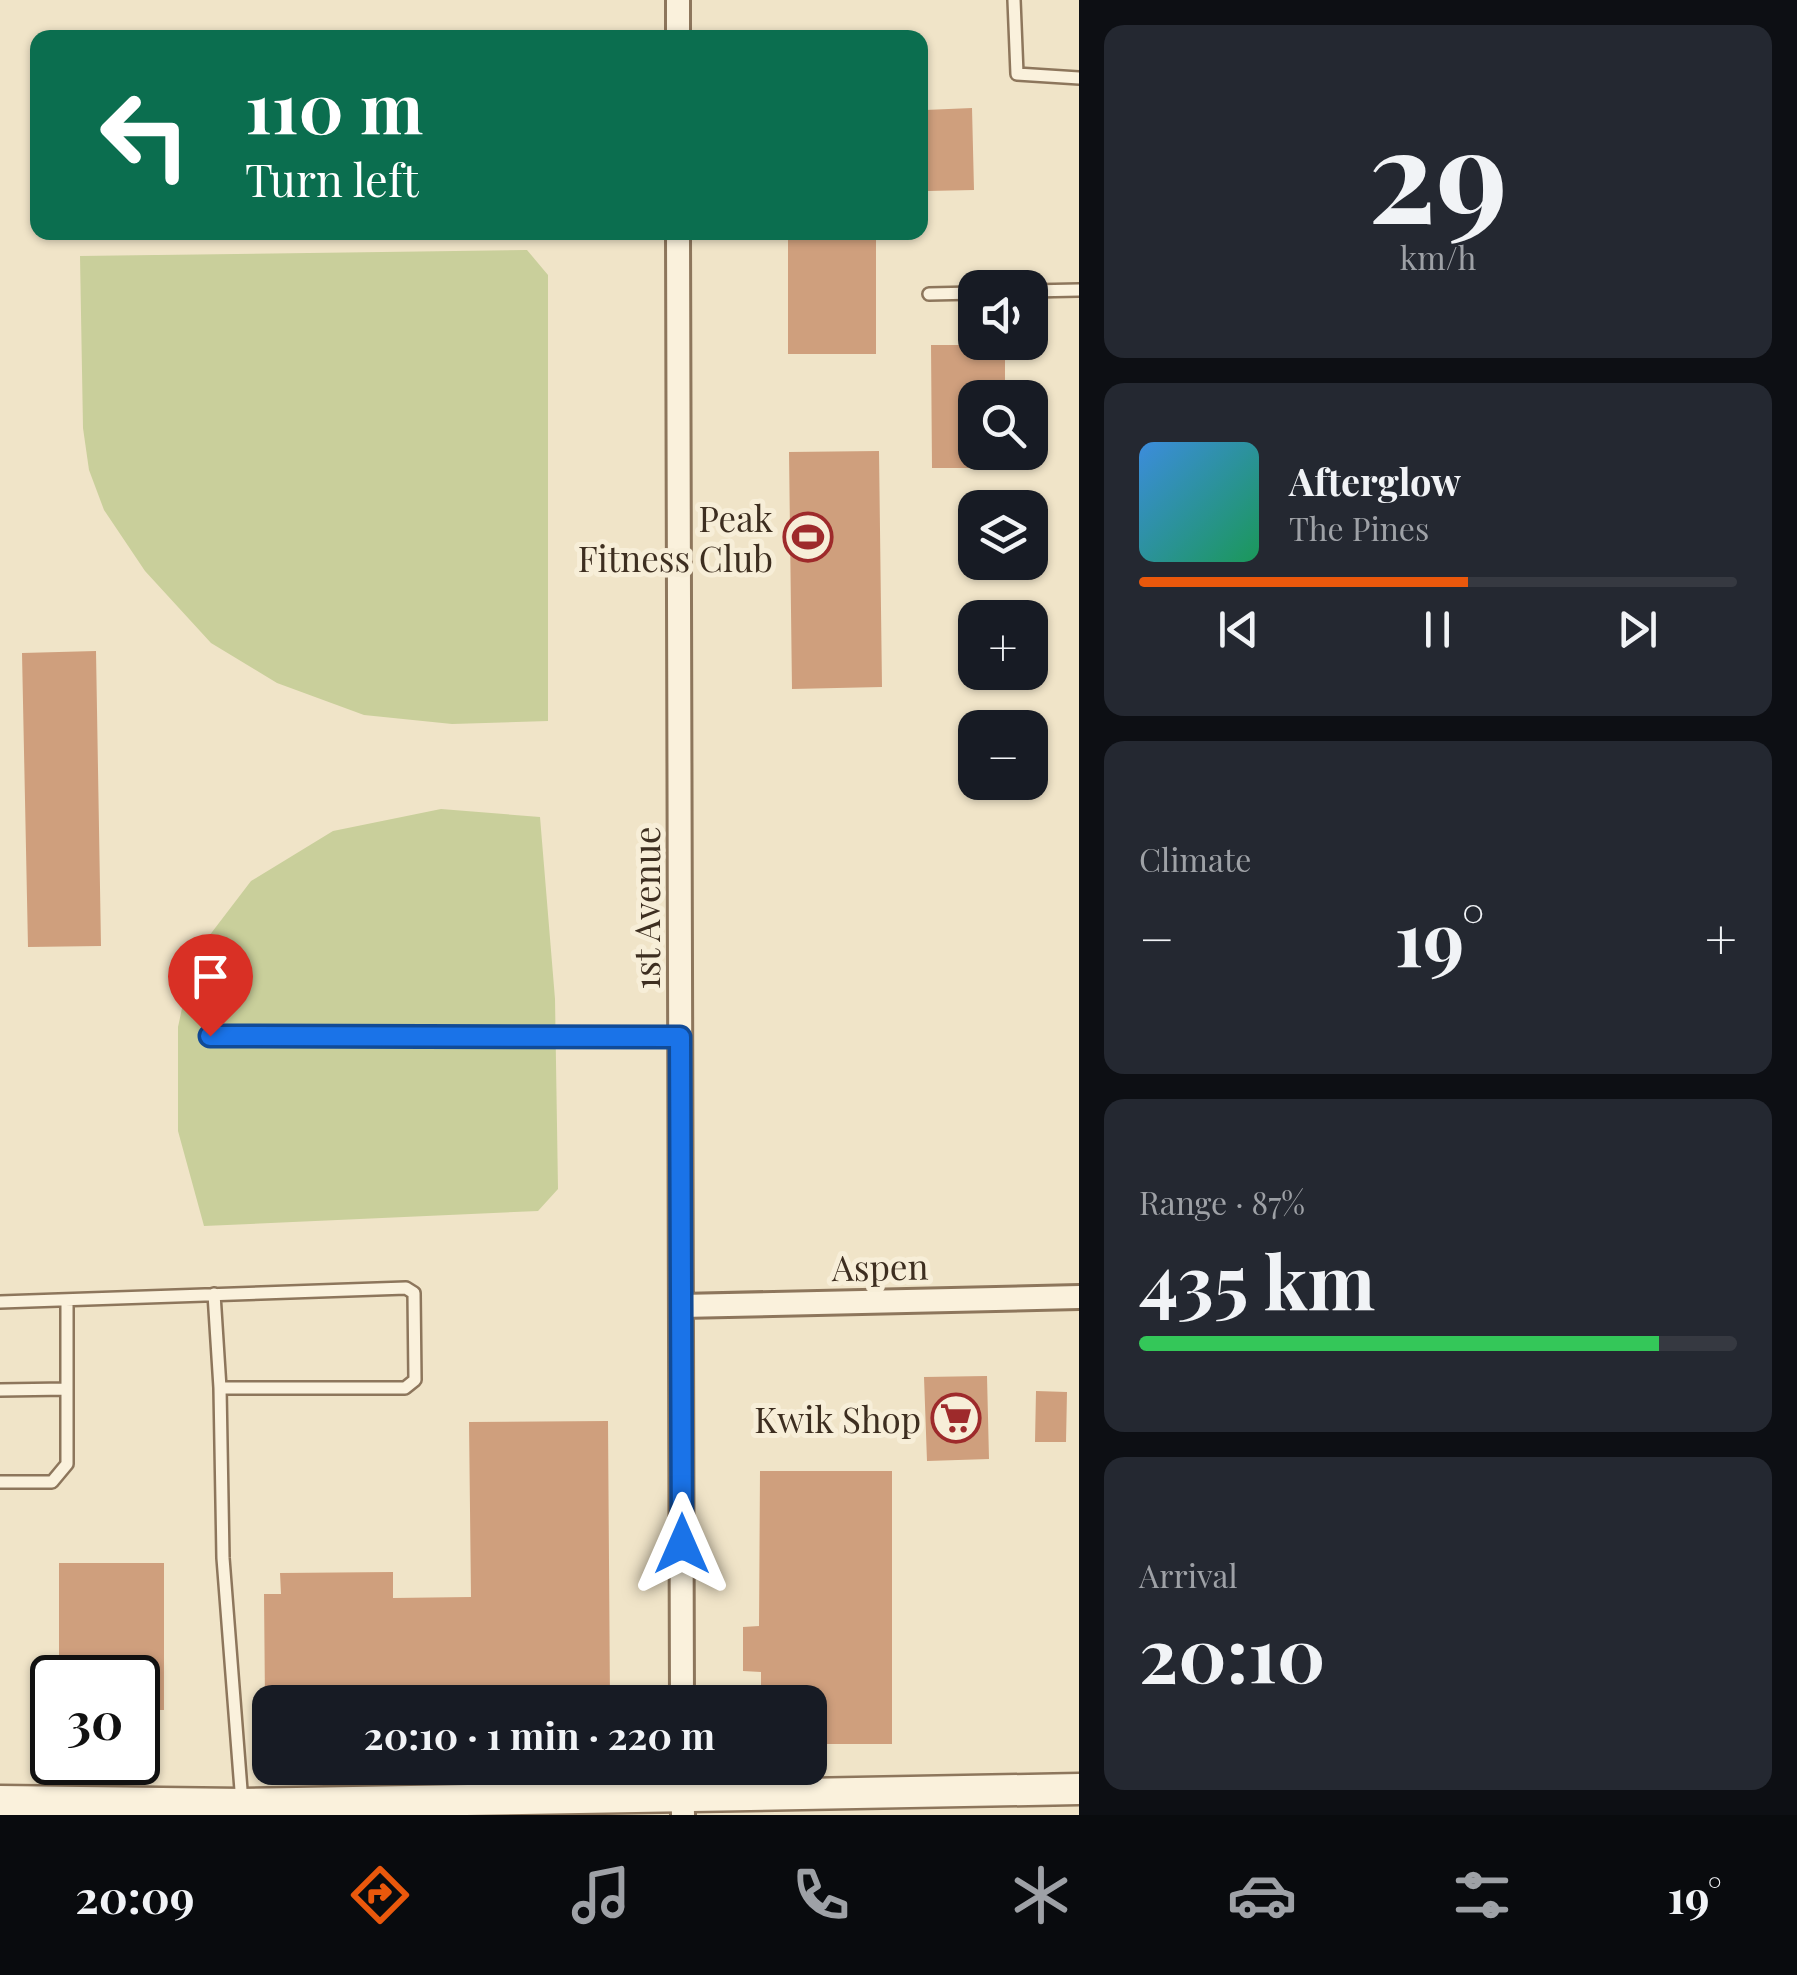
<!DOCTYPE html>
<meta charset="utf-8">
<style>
:root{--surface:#171b24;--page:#242831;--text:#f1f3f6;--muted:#9ea1a6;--line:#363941;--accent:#ea580c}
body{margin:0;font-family:"Playfair Display",serif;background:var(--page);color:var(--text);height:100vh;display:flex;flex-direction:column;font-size:38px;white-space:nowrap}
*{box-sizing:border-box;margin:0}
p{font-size:32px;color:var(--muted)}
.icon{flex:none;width:55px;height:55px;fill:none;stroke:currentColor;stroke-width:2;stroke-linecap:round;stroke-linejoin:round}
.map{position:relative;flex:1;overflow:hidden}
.sheet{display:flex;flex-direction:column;gap:25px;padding:25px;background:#0d0f14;width:718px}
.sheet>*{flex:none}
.banner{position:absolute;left:30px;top:30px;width:898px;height:210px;border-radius:20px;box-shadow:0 2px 8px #0004;background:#0b6e4f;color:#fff;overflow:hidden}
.tools{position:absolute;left:958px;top:270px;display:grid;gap:20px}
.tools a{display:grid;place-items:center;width:90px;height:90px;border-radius:20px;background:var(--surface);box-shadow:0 2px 8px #0004;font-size:50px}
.speed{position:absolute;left:30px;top:1655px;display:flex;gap:20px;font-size:50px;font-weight:700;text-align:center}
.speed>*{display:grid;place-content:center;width:130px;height:130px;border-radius:50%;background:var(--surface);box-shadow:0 2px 8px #0004;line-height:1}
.speed .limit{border:5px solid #111;border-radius:15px;background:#fff;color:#111}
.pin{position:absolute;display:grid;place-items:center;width:85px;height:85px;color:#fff;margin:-102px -42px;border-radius:50% 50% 50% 0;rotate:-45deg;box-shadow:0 0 10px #0007}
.pin .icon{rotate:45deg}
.me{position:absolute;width:110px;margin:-55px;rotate:0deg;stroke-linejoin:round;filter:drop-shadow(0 0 8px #0008)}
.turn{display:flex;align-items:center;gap:35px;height:210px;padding:0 50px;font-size:45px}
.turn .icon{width:130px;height:130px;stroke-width:2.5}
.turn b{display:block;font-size:70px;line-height:85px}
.big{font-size:75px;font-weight:700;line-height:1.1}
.sheet .widget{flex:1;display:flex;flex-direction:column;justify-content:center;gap:15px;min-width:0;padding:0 35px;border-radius:20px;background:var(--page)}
.sheet .dial{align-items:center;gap:0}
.dial b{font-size:130px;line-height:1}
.song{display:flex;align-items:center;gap:30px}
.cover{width:120px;height:120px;border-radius:15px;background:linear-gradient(135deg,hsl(210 70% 55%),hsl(150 70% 35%))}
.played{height:10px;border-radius:5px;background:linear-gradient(90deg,var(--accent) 55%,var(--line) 55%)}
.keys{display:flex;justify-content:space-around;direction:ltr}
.heat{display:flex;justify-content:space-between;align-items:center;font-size:55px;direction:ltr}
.charge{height:15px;border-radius:8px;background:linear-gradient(90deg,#34c759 87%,var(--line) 0)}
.trip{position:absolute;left:252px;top:1685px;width:575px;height:100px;border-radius:20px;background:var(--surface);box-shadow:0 2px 8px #0004;font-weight:700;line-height:100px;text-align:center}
.tab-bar{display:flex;height:160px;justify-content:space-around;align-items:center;background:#090b0e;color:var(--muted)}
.tab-bar .icon{width:70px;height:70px}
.tab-bar .selected{color:var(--accent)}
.tab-bar b{font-size:45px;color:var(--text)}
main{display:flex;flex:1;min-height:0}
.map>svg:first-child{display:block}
.green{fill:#c9cf9b}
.building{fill:#cf9f7d}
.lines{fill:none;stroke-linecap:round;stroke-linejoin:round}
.service-casing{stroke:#8d765c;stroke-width:16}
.minor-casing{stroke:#8d765c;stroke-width:28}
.tertiary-casing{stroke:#8d765c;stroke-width:35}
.service{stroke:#faf1dc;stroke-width:11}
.minor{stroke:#faf1dc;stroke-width:22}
.tertiary{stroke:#faf1dc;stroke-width:30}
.route-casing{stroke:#114b97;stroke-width:25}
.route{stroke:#1a73e8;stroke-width:18}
.labels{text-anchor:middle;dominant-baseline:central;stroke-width:10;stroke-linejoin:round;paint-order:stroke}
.poi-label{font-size:35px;fill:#3d2e20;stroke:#f7eed8;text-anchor:end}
.street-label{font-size:35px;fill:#3d2e20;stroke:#f7eed8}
</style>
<main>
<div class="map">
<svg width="1080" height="1815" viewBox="0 0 1080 1815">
<rect width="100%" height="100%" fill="#f0e4c8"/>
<path class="green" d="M 527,250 L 548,275 L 548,721 L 452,724 L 364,715 L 277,683 L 211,643 L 145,571 L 104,510 L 89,470 L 83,428 L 80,256 Z
M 441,809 L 540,817 L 555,999 L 558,1189 L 538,1211 L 204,1226 L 178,1131 L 178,1027 L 193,957 L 251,881 L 333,831 Z"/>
<path class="building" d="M 972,108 L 974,190 L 927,191 L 925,110 Z
M 788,232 L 876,232 L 876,354 L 788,354 Z
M 931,345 L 1005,345 L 1005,398 L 975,398 L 975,468 L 932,468 Z
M 879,451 L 882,687 L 792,689 L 789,452 Z
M 96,651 L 101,946 L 28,947 L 22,653 Z
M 987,1376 L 989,1459 L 927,1461 L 924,1377 Z
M 1036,1391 L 1067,1392 L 1066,1442 L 1035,1442 Z
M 608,1421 L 610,1702 L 265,1702 L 264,1594 L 281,1594 L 280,1573 L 393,1572 L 393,1598 L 471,1597 L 469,1422 Z
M 760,1471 L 892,1471 L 892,1744 L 810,1744 L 810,1702 L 761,1702 L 761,1672 L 743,1671 L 743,1627 L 759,1626 Z
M 59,1563 L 164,1563 L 164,1710 L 138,1710 L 138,1678 L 59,1678 Z"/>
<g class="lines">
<g class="service-casing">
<path id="service" d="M 1014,0 L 1017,74 L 1080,78
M 1030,291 L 1080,290
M 929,294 L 975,293
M 210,1037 L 680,1037
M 214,1294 L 220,1388
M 0,1302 L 406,1288 L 414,1293 L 415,1380 L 405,1388 L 220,1388 L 223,1558 L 242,1803
M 0,1390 L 67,1389
M 0,1482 L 52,1482 L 67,1464 L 67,1300"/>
</g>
<g class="minor-casing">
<path id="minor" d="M 678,0 L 678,38
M 678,232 L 682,1702
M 681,1306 L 1080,1297
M 682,1768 L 683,1815"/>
</g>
<g class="tertiary-casing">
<path id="tertiary" d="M 0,1801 L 242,1804 L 1080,1789"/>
</g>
<use href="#service" class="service"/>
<use href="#minor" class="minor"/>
<use href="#tertiary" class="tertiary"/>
</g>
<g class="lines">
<g class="route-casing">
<path id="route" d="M 210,1036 L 680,1037 L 682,1544"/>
</g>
<use href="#route" class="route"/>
</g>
<defs>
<g id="stadium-ring" transform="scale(2.5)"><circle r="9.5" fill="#f7eed8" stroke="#9e2a2b" stroke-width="1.5"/><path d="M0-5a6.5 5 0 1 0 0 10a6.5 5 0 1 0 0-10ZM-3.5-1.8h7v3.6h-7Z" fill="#9e2a2b"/></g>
<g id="supermarket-ring" transform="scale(2.5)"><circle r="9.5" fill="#f7eed8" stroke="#9e2a2b" stroke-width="1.5"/><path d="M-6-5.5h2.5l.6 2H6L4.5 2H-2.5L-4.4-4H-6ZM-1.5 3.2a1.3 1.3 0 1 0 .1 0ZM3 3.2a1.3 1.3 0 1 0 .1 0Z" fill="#9e2a2b"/></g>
</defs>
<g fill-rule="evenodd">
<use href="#stadium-ring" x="808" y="537"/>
<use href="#supermarket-ring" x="956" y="1418"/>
</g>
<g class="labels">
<g class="poi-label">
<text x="773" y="517">Peak<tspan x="773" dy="40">Fitness Club</tspan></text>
<text x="921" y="1418">Kwik Shop</text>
</g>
<g class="street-label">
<text transform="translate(645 908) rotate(-90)">1st Avenue</text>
<text transform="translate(880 1266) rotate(-1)">Aspen</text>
</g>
</g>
</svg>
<div class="tools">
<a><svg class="icon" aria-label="sound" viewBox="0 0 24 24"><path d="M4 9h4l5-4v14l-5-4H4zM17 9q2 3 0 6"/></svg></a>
<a><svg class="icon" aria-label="search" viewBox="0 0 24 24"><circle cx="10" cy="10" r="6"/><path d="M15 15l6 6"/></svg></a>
<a><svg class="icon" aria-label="layers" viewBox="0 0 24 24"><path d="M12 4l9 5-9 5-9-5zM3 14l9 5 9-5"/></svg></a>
<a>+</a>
<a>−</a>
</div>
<div class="speed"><div class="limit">30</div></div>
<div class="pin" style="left:210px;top:1036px;background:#d93025"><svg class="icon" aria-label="arrive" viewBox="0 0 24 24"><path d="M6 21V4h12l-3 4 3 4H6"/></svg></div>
<svg class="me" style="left:682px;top:1544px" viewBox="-20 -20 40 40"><path d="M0-17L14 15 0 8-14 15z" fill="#1a73e8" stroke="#fff" stroke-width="4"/></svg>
<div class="trip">20:10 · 1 min · 220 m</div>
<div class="banner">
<div class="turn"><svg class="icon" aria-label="left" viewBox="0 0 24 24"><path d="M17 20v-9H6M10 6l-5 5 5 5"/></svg><div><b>110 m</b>Turn left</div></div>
</div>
</div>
<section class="sheet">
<div class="widget dial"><b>29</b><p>km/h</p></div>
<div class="widget">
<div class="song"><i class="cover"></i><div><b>Afterglow</b><p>The Pines</p></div></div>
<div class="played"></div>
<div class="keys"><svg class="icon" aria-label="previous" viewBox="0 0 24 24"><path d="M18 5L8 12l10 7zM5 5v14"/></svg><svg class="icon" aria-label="pause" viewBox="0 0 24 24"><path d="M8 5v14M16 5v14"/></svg><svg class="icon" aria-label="next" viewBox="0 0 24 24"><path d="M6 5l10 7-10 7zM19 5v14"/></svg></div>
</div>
<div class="widget"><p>Climate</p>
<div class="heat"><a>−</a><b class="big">19°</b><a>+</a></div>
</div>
<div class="widget"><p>Range · 87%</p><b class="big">435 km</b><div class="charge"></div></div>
<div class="widget"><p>Arrival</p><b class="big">20:10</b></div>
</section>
</main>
<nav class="tab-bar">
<b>20:09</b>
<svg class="icon selected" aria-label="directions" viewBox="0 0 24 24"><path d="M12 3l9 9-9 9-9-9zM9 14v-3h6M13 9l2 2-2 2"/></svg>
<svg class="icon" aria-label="music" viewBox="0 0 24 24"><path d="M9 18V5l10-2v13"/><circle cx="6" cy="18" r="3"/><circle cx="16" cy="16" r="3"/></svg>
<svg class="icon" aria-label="phone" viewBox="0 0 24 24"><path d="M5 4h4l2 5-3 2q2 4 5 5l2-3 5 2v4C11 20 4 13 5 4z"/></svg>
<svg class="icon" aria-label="climate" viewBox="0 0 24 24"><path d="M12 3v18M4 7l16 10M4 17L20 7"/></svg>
<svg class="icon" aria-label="car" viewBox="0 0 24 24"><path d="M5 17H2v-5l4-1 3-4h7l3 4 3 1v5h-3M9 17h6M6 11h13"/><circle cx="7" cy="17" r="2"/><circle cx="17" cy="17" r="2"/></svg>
<svg class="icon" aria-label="filters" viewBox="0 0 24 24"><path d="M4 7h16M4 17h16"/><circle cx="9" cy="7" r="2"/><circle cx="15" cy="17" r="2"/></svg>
<b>19°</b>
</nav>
